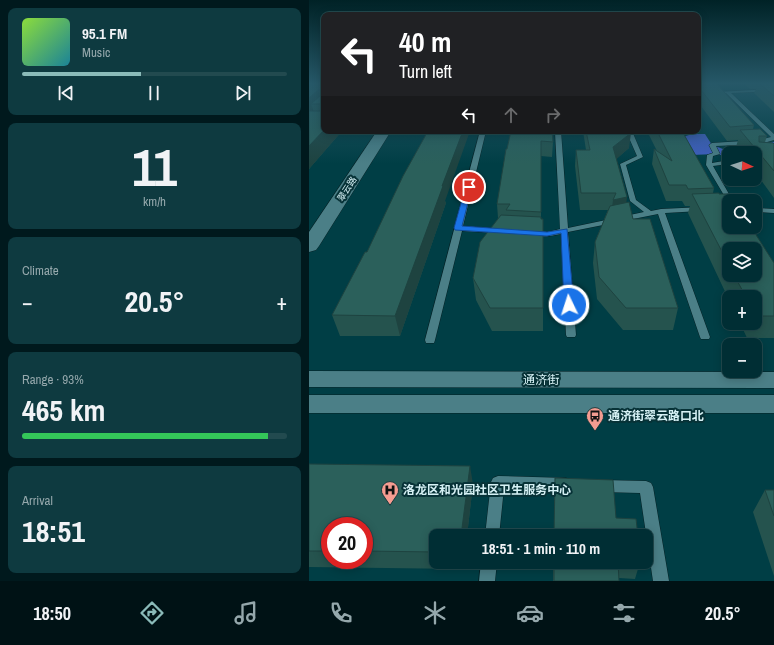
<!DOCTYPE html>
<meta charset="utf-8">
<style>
:root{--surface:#002e34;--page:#0e3a40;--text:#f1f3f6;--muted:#95a8ac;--line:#224a4f;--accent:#8bbbb9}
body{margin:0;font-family:"Archivo Narrow","Noto Sans SC",sans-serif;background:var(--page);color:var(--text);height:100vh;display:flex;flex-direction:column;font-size:15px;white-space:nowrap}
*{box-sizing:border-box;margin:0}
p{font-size:13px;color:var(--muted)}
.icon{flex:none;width:22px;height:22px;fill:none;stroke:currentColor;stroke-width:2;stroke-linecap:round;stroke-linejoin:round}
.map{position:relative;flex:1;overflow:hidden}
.drawer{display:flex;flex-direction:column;gap:8px;padding:8px;background:#00191d;width:309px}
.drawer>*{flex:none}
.banner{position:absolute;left:12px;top:12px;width:380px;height:122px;border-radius:8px;box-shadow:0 2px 10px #0003,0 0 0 1px var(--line);background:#202124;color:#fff;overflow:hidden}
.needle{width:26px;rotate:94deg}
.controls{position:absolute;left:413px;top:146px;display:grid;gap:8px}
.controls a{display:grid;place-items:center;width:40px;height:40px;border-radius:8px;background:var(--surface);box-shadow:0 2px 10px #0003,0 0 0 1px var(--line);font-size:20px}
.speed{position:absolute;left:12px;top:517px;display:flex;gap:8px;font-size:20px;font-weight:700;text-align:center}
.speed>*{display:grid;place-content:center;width:52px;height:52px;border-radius:50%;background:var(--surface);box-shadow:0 2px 10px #0003,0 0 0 1px var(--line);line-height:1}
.speed .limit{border:6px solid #d22;background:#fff;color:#111}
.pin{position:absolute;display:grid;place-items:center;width:34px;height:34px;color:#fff;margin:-17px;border:2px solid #fff;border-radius:50%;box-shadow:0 1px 4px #0007}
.me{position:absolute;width:44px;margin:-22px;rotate:356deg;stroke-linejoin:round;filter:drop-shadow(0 0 3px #0008)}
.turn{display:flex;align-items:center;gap:14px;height:84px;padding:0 12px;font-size:18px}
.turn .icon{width:52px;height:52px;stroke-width:2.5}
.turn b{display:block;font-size:28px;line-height:34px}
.lanes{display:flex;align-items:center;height:38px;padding:0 12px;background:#0003;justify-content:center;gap:20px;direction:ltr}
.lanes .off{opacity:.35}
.big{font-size:30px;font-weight:700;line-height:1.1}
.drawer .widget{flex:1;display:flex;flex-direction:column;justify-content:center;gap:6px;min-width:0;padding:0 14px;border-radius:8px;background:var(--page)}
.drawer .dial{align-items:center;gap:0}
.dial b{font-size:52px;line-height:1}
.song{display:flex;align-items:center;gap:12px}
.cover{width:48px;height:48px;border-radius:6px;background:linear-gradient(135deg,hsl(90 70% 55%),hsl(190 70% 35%))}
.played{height:4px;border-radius:2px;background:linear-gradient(90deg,var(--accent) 45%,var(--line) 45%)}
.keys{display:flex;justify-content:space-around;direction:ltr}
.heat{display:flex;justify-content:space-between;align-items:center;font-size:22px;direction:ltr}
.charge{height:6px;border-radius:3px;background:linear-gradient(90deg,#34c759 93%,var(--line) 0)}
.trip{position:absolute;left:120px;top:529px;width:224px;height:40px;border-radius:8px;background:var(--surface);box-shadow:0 2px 10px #0003,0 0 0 1px var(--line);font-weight:700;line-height:40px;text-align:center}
.dock{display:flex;height:64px;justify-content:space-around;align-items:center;background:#001215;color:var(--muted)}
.dock .icon{width:28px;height:28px}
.dock .selected{color:var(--accent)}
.dock b{font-size:18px;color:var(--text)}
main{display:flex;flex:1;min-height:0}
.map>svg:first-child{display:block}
.water{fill:#3f5ec1}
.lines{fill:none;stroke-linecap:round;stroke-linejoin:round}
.lane-casing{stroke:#052226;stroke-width:1}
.street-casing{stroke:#052226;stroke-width:1}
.secondary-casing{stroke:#052226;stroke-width:1}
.lane{fill:#4b7f87;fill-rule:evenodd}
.street{fill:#4b7f87;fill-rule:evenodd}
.secondary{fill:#4b7f87;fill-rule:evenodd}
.wall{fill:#25534e;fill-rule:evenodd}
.shaded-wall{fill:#1e4340}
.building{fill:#2b605b;stroke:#1e4340}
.route{fill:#1a73e8;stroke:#114b97}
.labels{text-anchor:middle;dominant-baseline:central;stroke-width:4;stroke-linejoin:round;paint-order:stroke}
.far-street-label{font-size:9px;fill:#d6f1f5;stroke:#073237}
.near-street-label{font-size:12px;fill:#d6f1f5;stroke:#073237}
.near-poi-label{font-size:12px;font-weight:bold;fill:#d6f1f5;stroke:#073237;text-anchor:start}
</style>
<main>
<section class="drawer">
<div class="widget">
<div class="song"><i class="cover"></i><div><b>95.1 FM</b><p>Music</p></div></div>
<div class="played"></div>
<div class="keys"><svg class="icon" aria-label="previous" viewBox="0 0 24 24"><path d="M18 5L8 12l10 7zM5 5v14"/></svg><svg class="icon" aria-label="pause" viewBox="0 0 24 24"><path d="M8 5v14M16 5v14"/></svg><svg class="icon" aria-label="next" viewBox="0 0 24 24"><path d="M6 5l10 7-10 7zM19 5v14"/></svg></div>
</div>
<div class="widget dial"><b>11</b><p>km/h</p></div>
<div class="widget"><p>Climate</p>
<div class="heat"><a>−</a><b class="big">20.5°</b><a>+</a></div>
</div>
<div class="widget"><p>Range · 93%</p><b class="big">465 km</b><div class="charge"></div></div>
<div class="widget"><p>Arrival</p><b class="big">18:51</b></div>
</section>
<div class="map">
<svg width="465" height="581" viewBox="0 0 465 581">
<rect width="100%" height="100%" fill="#003e45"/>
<path class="water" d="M 383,134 L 396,134 L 403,145 L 414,149 L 418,147 L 442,147 L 465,142 L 465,152 L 420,153 L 420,157 L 408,154 L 382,155 L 374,137 Z"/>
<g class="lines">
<g class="lane-casing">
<path id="lane" d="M 465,89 L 465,91 L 422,93 L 465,134 L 465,140 L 451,144 L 407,146 L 411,154 L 404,156 L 403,163 L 420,160 L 420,164 L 404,166 L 424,201 L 419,202 L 397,165 L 398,155 L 404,153 L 400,145 L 403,143 L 450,140 L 462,137 L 417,93 L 389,95 L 389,93 Z
M 171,131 L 177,131 L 154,226 L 191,229 L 195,231 L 191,233 L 153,231 L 126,340 L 125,343 L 117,343 L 116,340 Z
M 246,131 L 252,131 L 259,228 L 335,212 L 321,201 L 311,164 L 328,156 L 317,131 L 323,131 L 334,157 L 317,165 L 327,200 L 342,211 L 352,209 L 394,207 L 394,211 L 391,211 L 356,213 L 401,337 L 400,339 L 392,339 L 391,337 L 349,214 L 259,232 L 267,335 L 266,337 L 258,337 L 257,335 L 252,234 C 242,236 226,239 218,233 L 222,231 L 239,232 L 251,229 Z
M 446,208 L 465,209 L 465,213 L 446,212 Z
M 189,476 L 257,478 L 262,480 L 264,484 L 262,488 L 257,490 L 195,488 L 190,536 L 176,536 L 182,482 L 184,478 Z
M 293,480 L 337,481 L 342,483 L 344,487 L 360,581 L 344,581 L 331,493 L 293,492 L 288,490 L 286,486 L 288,482 Z
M 172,562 L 188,562 L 186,581 L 170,581 Z"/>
</g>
<g class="street-casing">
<path id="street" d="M 0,371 L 465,372 L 465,388 L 0,387 Z
M 0,395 L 465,395 L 465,413 L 0,413 Z"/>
</g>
<g class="secondary-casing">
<path id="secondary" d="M 68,131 L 82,131 L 10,246 L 7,250 L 0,252 L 0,232 Z"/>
</g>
<use href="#lane" class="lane"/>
<use href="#street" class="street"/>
<use href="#secondary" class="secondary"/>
</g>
<path class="wall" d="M 0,83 L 15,83 L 15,131 L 33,131 L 0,169 Z
M 389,83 L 402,83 L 445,125 L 444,129 L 458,136 L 456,142 L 465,144 L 465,198 L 446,172 L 446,153 L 432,153 L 427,147 L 429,140 L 418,141 L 389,102 Z
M 435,83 L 465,83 L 465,112 L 445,93 L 447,89 L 441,89 Z
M 202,131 L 244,142 L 243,157 L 232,156 L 232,219 L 234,219 L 234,331 L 183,331 L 167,300 L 164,278 L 189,218 L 188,204 Z
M 274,131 L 319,131 L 320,148 L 307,159 L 317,203 L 324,219 L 369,308 L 364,330 L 314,330 L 288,299 L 284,263 L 286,242 L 299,210 L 271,210 L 266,166 L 267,150 L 277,150 Z
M 338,131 L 373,131 L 405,188 L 404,193 L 465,263 L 465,338 L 438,338 L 431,323 L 446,323 L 446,297 L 420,297 L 420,300 L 379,213 L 381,206 L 376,206 L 373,201 L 357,201 L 343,164 L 345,149 L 348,151 ZM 420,249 L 446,275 L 420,275 Z
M 136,201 L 137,203 L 91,336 L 31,336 L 23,315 Z
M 0,464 L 164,484 L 158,536 L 127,536 L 127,562 L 154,562 L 153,569 L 0,567 ZM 21,526 L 55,526 L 55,560 L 21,560 Z
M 246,478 L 307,518 L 329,536 L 245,536 Z
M 456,490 L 465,490 L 465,576 L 444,512 Z
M 244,562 L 331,562 L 326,579 L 310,578 L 310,581 L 244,581 Z"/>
<path class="shaded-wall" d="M 9,90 L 13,104 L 2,104 L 5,112 L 0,117 L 0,98 Z
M 15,130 L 15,131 L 33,131 L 0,169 L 0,146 Z
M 154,131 L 161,131 L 136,201 L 137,203 L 91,336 L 86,316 L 133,186 Z
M 322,133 L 320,148 L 303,163 L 304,147 Z
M 318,197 L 316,215 L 302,217 L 304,200 Z
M 161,466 L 164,484 L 158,536 L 152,536 Z
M 152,562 L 154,562 L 153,569 Z"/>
<path class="building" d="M 0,83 L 15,83 L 15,130 L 0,146 L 0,111 L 11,111 L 12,105 L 11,104 L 2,104 L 12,95 L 12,90 L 9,90 L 0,98 Z
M 389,83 L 391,83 L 390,84 L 407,83 L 445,125 L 421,127 L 389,86 Z
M 450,83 L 465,83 L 465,96 Z
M 451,129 L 458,136 L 450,136 L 450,142 L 464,143 L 465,144 L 465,171 L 431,130 Z
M 119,131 L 154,131 L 133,186 L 134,186 L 86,316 L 23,315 L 56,252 L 58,252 L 94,176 Z
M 202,131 L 243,131 L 244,142 L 232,141 L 232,212 L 197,210 L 201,204 L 188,204 L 197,149 L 198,149 Z
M 277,131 L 319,131 L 322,133 L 304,147 L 318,197 L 304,200 L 307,193 L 272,193 L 267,150 L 281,150 Z
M 348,131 L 373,131 L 405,188 L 379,189 L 377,185 L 360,185 L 345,149 L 363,161 Z
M 410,193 L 410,194 L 421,194 L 425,201 L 420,201 L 420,227 L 442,227 L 465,263 L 465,316 L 446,316 L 446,297 L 437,297 L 425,275 L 446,275 L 446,249 L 420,249 L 420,265 L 383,194 Z
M 320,202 L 324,219 L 341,219 L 369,308 L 317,308 L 290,277 L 286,242 L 301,206 Z
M 192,215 L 232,217 L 232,219 L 234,219 L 234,308 L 181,308 L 164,278 L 171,242 Z
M 0,464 L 161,466 L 152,536 L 127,536 L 127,552 L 55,551 L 55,526 L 21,526 L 21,551 L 0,551 Z
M 246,478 L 304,480 L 307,518 L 327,519 L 329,536 L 245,536 Z
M 456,490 L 465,490 L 465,516 Z
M 245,562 L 309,562 L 310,581 L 245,581 Z"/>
<linearGradient id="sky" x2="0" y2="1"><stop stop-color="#002226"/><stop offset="0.51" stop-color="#265868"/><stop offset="1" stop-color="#265868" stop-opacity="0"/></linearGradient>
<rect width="465" height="164" fill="url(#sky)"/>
<path class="route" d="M 157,185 L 163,187 L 153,226 L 238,232 L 258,229 L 265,305 L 263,307 L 257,307 L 255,305 L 252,233 L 238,236 L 146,230 L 145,228 Z"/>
<defs>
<g id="bus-pin" transform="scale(0.9)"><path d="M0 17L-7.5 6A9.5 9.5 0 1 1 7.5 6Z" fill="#f59c91" stroke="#073237"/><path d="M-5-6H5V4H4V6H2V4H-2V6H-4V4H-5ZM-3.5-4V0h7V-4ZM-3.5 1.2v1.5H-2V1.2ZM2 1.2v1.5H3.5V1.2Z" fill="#111"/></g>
<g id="hospital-pin" transform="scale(0.9)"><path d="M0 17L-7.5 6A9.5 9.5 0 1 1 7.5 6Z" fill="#f59c91" stroke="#073237"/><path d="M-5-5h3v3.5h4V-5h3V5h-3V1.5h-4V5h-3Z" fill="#111"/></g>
</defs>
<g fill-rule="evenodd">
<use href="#bus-pin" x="286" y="416"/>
<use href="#hospital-pin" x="81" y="490"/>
</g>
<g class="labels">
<g class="far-street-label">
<text transform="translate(38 189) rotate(-57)">翠云路</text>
</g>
<g class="near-street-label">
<text x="232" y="380">通济街</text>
</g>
<g class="near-poi-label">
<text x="299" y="416">通济街翠云路口北</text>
<text x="94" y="490">洛龙区和光园社区卫生服务中心</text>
</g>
</g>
</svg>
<div class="controls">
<a><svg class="needle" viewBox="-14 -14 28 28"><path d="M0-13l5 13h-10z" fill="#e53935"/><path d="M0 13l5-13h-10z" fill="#95a8ac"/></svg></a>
<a><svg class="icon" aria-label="search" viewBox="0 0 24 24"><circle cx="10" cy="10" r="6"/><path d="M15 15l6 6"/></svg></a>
<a><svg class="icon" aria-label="layers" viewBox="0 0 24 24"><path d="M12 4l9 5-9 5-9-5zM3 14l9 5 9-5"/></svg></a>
<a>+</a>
<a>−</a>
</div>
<div class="speed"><div class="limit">20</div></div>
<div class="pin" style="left:160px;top:187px;background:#d93025"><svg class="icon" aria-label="arrive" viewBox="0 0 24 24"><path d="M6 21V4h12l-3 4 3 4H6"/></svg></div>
<svg class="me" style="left:260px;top:305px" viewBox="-20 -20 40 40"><circle r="17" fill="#1a73e8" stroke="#fff" stroke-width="3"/><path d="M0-11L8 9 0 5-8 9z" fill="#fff"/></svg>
<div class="trip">18:51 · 1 min · 110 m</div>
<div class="banner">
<div class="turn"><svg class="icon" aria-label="left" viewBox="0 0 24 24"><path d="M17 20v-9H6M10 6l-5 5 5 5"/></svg><div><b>40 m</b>Turn left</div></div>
<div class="lanes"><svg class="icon" aria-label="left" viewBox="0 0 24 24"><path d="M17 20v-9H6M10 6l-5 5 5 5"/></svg><svg class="icon off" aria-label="ahead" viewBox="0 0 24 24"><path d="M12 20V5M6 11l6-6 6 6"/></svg><svg class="icon off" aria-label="right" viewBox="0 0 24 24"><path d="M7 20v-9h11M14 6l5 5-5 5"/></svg></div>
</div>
</div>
</main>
<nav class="dock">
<b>18:50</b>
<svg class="icon selected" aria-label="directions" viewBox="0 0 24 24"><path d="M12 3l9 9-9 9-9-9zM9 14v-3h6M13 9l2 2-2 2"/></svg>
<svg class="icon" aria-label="music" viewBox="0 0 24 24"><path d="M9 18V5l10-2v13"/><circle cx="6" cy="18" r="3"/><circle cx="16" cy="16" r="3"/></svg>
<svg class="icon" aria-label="phone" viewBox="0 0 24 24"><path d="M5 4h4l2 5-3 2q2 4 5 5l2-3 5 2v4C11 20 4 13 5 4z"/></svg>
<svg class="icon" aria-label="climate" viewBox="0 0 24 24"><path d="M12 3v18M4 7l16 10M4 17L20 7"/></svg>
<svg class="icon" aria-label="car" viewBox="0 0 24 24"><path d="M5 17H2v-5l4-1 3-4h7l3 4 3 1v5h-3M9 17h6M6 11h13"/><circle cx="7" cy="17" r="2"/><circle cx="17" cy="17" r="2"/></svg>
<svg class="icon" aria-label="filters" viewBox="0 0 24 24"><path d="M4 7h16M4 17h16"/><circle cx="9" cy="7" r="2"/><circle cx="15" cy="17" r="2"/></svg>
<b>20.5°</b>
</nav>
